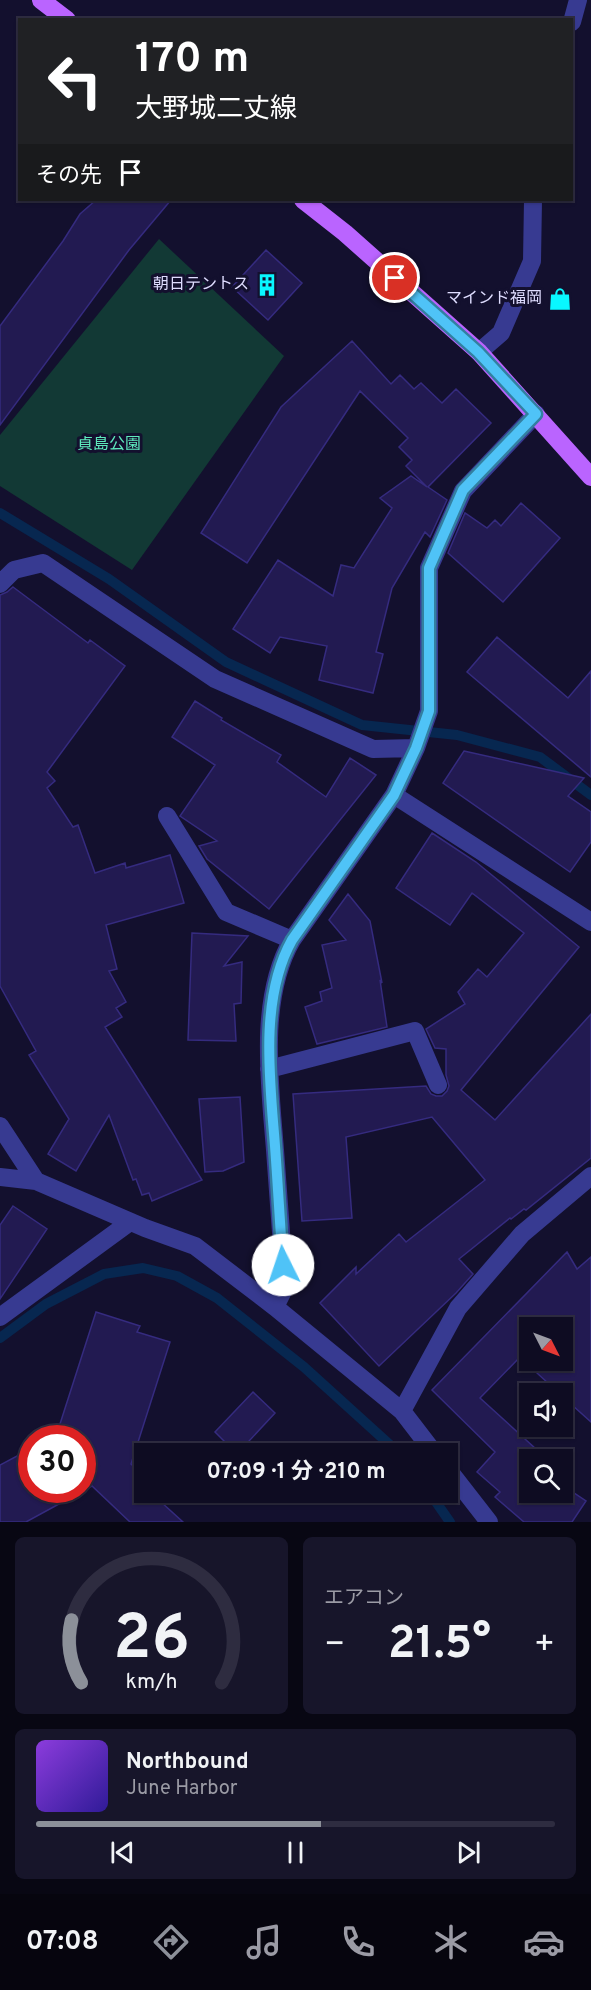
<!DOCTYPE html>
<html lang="ja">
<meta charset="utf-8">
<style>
:root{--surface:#0e0c22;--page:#17152a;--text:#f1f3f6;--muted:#9b9ba5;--line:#2e2c40;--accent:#8c9099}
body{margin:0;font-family:Overpass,"Noto Sans JP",sans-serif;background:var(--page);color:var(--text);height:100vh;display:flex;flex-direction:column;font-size:22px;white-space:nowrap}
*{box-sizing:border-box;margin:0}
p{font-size:20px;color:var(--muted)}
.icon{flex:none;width:33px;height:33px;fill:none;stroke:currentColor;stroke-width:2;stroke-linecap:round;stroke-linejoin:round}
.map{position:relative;height:1522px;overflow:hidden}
.side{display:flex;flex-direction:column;gap:15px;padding:15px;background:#080713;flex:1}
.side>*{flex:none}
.guide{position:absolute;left:18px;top:18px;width:555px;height:183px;border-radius:0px;box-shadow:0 2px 4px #0004,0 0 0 2px var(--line);background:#202124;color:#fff;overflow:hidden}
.needle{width:39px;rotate:132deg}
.controls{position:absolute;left:519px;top:1317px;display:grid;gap:12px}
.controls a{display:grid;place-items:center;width:54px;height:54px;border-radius:0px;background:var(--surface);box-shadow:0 2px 4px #0004,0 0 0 2px var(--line);font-size:30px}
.speed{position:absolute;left:18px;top:1425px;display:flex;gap:12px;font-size:30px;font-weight:700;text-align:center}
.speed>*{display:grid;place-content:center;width:78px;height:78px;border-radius:50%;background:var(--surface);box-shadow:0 2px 4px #0004,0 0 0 2px var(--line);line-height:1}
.speed .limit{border:9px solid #d22;background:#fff;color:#111}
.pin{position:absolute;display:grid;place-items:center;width:51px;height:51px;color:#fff;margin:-26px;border:3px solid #fff;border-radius:50%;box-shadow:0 2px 6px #0007}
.me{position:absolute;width:66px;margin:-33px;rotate:356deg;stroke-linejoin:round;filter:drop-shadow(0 0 4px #0008)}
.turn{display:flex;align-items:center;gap:21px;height:126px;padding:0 18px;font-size:27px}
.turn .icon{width:78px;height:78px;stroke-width:2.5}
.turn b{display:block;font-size:42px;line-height:51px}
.then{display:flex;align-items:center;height:57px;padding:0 18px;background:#0003;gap:12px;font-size:22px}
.big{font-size:45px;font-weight:700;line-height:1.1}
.side .widget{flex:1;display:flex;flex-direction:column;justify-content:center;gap:9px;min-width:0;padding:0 21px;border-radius:9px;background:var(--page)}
.side .dial{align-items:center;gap:0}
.dial svg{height:156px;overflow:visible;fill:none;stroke:var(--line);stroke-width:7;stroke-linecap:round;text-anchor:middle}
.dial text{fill:var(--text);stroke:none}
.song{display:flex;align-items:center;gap:18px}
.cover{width:72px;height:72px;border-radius:9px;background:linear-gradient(135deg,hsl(270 70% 55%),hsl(250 70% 35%))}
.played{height:6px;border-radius:3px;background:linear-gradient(90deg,var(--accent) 55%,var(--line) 55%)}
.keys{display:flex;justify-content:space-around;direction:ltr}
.heat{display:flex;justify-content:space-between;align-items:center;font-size:33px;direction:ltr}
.side .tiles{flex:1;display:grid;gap:15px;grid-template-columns:1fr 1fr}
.widget:last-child{grid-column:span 2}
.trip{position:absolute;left:134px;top:1443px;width:324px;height:60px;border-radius:0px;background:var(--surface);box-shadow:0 2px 4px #0004,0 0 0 2px var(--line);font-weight:700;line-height:60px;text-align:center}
.menu{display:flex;height:96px;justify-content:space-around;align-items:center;background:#06050e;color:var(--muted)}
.menu .icon{width:42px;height:42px}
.menu .on{color:var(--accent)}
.menu b{font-size:27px;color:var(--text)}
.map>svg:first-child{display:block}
.green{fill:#123935}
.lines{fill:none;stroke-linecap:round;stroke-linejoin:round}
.stream{stroke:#072750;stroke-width:10}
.building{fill:#221a51;stroke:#352b7f;stroke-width:1.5;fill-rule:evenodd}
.minor{stroke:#373a91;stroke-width:18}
.major{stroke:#ba64ff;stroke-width:18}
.route-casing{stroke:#337fa1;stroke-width:15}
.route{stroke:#4fc3f7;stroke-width:10}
.labels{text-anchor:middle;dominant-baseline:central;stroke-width:6;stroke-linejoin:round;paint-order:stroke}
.poi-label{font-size:16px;fill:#dfddff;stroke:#13102e;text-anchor:end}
.park-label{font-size:16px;fill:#5eeabd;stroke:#13102e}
</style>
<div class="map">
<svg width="591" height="1522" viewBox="0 0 591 1522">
<rect width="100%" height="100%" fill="#13102e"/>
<path class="green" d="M 159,239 L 284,356 L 132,570 L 0,486 L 0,435 Z"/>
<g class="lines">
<path class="stream" d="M 0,513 L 109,579 L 226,662 L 362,725 L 457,735 L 540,757 L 591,795
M 0,1338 L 46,1304 L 104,1274 L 143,1268 L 177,1276 L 217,1298 L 304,1367 L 400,1454
M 429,1492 L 450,1522"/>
</g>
<path class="building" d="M 96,200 L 171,200 L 129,250 L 0,425 L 0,326 L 63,241 L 80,214 Z
M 266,250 L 302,283 L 268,320 L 232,287 Z
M 352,341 L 391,384 L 400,375 L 414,389 L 421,383 L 442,403 L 456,389 L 491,423 L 428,487 L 447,500 L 430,537 L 425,532 L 392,588 L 376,652 L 383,654 L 373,693 L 319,680 L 327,646 L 280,637 L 270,653 L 233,629 L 278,560 L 333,596 L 341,565 L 354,568 L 392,508 L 380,498 L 411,476 L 427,487 L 406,466 L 412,460 L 399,447 L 408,438 L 360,391 L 247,563 L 201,533 L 281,407 Z
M 521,503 L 560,538 L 503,602 L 448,553 L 465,513 L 487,528 L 495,520 L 501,526 Z
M 13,587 L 88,643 L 90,640 L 125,666 L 47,772 L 55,781 L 47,788 L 73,827 L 78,825 L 95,873 L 125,863 L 126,868 L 170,855 L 184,903 L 106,925 L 117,969 L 109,971 L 126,1002 L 116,1008 L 122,1017 L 105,1027 L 202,1180 L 152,1201 L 149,1193 L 142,1195 L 136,1179 L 133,1180 L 109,1115 L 76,1171 L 48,1154 L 69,1119 L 29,1055 L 36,1051 L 0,986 L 0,595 L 7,592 Z
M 497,637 L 568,698 L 591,671 L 591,777 L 467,672 Z
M 195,701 L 222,718 L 221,720 L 281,755 L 277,762 L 326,797 L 350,758 L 376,775 L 269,909 L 207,859 L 199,846 L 217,841 L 180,816 L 215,765 L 172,737 Z
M 464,751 L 584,778 L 568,796 L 591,812 L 591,842 L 570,872 L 443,783 Z
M 432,833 L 476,862 L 579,947 L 461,1090 L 495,1120 L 591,1014 L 591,1158 L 526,1210 L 524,1209 L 511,1219 L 510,1218 L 459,1259 L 473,1274 L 456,1293 L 379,1366 L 320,1303 L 356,1267 L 356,1274 L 399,1234 L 406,1242 L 485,1180 L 432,1117 L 346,1137 L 352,1218 L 302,1221 L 293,1094 L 426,1086 L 431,1094 L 436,1096 L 442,1096 L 447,1091 L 449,1086 L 446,1075 L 446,1049 L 435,1048 L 426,1029 L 465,1004 L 458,992 L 478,969 L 487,977 L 524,933 L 472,893 L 450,925 L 396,888 Z
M 348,894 L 370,921 L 382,983 L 380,980 L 387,1027 L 317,1044 L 305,1007 L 322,1001 L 320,992 L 332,988 L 322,945 L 346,940 L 329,920 Z
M 192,933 L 248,936 L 224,966 L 242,962 L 241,1003 L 234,1004 L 236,1041 L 188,1040 Z
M 240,1097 L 244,1162 L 223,1171 L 205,1172 L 199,1099 Z
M 13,1206 L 47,1229 L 0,1299 L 0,1225 Z
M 567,1252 L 577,1269 L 591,1257 L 591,1422 L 562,1396 L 562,1394 L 560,1394 L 537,1373 L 521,1356 L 480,1398 L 548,1460 L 525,1460 L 530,1462 L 530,1492 L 562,1492 L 562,1485 L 586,1501 L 572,1522 L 524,1522 L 495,1497 L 500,1492 L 477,1472 L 495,1452 L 432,1390 ZM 530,1328 L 562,1328 L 562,1360 L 530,1360 Z
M 96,1312 L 140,1326 L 137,1332 L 170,1342 L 131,1464 L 144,1476 L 144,1492 L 150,1492 L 183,1522 L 130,1522 L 92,1486 L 26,1522 L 0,1522 L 0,1465 L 32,1448 L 32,1490 L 82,1490 L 82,1438 L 48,1438 L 59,1427 Z
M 253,1392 L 275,1413 L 237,1454 L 215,1432 Z"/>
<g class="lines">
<path class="minor" d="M 572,22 L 578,0
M 479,352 L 501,333 L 532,261 L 533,200
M 0,584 L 14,570 L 43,563 L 215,679 L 373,749 L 416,748 L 394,795 L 292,940 C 258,999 270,1084 275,1150 C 278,1196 282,1241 285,1287 L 275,1307
M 416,748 L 429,711 L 429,568 L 463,491 L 536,414
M 394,795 L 591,922
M 167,816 L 226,912 L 292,940
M 269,1069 L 415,1031 L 438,1085
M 0,1126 L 36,1181
M 0,1177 L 36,1181 L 145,1228 L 195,1246 L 275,1307 L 402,1411 L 435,1454
M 0,1317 L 130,1222
M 402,1411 L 458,1308 L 522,1234 L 591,1176
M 447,1468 L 489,1522"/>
<path class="major" d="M 41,0 L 67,20
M 303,200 L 345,233 L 479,352 L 591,477"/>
</g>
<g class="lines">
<g class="route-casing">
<path id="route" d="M 283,1265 C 280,1226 278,1186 275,1146 C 270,1081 259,999 292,940 L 394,795 L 416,748 L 429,711 L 429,568 L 463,490 L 536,414 L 478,352 L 395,278"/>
</g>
<use href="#route" class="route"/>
</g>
<defs>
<g id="building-bare" transform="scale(1.8)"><path d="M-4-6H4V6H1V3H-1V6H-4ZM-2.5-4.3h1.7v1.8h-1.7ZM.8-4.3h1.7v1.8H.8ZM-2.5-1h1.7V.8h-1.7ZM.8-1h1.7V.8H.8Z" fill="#09f7ff" stroke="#13102e" stroke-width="2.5" paint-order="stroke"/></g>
<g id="shop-bare" transform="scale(1.8)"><path d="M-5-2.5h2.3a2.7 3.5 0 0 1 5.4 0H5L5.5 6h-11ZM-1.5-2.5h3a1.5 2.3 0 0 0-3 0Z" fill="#09f7ff" stroke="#13102e" stroke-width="2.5" paint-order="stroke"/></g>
</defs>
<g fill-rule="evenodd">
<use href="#building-bare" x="267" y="285"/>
<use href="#shop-bare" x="560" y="299"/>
</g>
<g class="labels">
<g class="poi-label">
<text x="249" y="285">朝日テントス</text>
<text x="542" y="299">マインド福岡</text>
</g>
<g class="park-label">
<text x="109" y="445">貞島公園</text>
</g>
</g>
</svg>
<div class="controls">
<a><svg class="needle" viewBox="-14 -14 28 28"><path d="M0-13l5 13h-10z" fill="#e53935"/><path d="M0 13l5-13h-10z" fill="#9b9ba5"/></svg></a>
<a><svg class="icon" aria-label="sound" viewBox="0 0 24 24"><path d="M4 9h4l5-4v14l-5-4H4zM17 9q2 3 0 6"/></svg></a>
<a><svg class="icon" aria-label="search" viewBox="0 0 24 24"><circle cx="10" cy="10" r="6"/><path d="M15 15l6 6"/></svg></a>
</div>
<div class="speed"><div class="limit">30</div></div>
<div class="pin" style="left:395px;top:278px;background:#d93025"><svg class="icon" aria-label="arrive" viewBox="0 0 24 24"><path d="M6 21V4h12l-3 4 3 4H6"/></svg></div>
<svg class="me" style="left:283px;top:1265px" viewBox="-20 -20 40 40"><circle r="19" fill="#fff"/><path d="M0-13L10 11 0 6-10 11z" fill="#4fc3f7"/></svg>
<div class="trip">07:09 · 1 分 · 210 m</div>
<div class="guide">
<div class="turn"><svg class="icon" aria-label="left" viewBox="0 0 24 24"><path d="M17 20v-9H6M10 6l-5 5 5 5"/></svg><div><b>170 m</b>大野城二丈線</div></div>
<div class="then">その先<svg class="icon" aria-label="arrive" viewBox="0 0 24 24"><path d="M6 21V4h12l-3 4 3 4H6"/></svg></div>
</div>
</div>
<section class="side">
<div class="tiles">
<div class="widget dial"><svg viewBox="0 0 100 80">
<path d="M14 69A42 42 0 1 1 86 69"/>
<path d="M14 69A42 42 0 0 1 9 37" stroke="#8c9099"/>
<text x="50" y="56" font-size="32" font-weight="700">26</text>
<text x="50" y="72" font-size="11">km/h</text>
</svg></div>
<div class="widget"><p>エアコン</p>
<div class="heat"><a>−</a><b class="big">21.5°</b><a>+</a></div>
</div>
<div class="widget">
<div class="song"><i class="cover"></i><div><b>Northbound</b><p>June Harbor</p></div></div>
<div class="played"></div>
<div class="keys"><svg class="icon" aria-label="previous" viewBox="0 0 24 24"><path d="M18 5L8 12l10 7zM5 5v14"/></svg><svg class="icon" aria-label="pause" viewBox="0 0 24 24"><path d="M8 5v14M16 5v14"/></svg><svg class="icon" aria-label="next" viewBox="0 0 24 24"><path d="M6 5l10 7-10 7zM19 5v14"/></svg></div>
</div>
</div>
</section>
<nav class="menu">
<b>07:08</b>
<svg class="icon on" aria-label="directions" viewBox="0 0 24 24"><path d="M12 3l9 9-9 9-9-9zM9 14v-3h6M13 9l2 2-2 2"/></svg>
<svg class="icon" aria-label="music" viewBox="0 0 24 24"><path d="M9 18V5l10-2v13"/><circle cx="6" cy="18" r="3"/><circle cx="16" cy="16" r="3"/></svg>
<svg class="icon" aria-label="phone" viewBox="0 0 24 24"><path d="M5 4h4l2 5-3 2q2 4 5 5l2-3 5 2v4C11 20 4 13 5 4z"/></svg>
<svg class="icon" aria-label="climate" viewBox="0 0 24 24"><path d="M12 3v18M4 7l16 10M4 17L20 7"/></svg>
<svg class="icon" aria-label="car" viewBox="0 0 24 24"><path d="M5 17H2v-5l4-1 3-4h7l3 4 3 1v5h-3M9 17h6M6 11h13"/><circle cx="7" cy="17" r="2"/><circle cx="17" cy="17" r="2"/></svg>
</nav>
